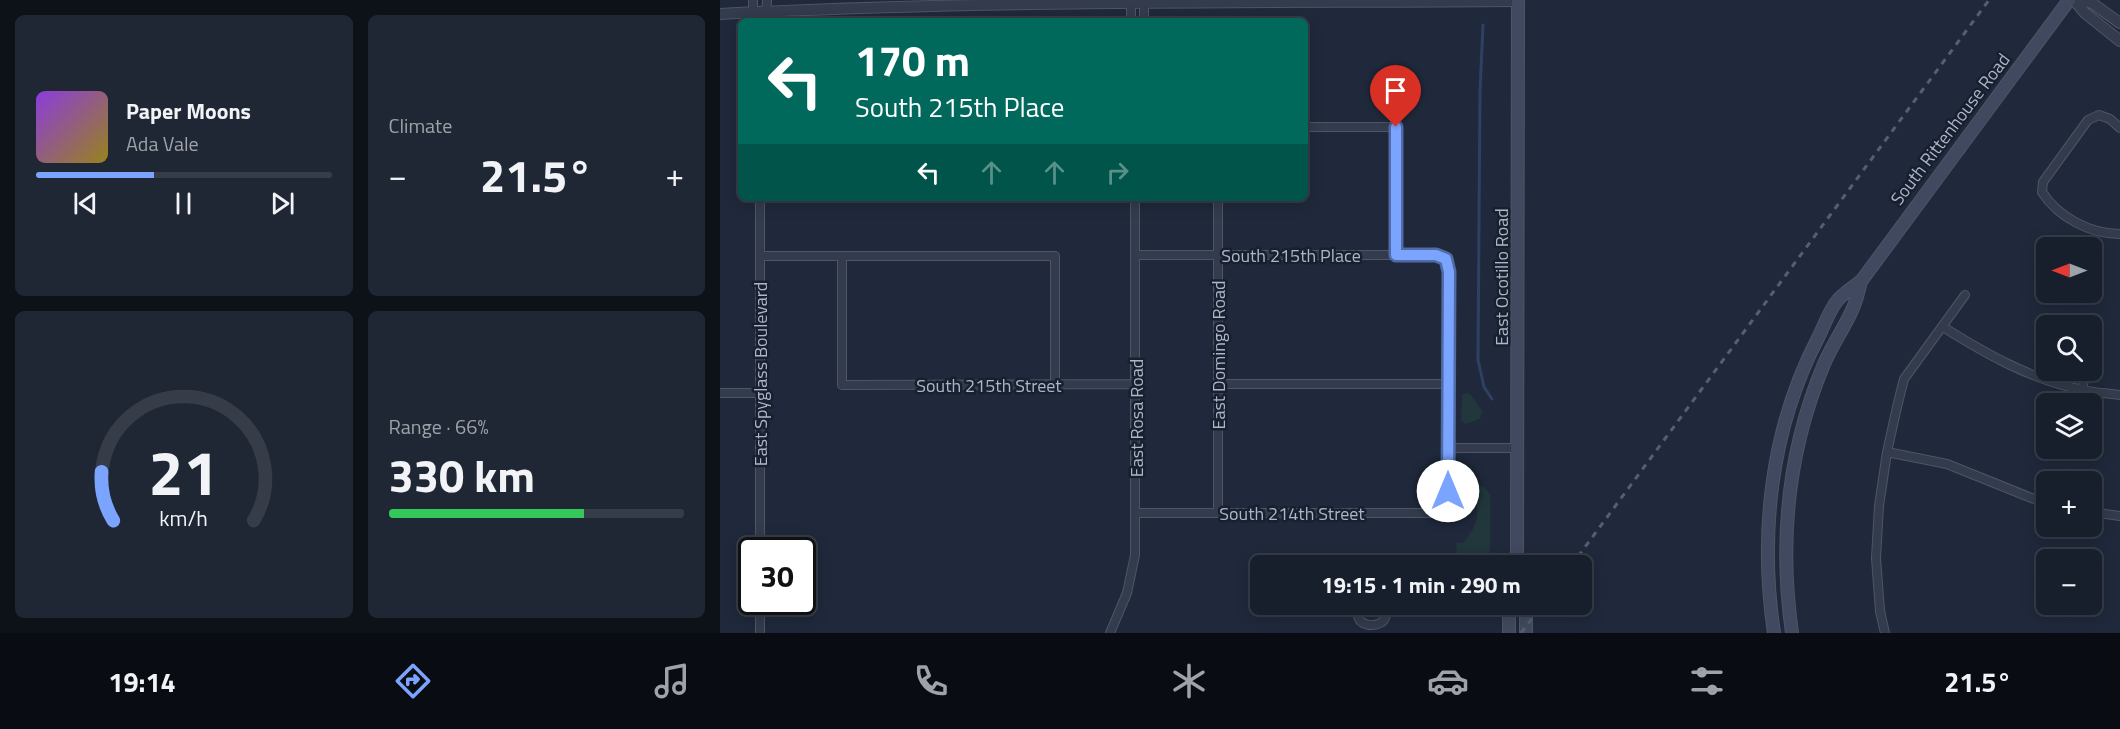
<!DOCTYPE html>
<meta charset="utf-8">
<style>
:root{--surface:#171f2c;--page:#202734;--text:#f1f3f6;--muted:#9ea2a9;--line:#363d48;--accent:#7ba4ff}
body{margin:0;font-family:"Titillium Web",sans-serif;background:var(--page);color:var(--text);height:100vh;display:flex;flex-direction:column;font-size:22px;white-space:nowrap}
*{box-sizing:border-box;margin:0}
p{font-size:20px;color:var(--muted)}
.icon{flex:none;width:33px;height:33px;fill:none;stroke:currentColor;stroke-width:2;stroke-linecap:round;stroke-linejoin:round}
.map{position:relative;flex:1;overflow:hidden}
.side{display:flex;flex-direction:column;gap:15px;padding:15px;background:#0d1118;width:720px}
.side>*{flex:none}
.hud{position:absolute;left:18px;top:18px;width:570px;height:183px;border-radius:9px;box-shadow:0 3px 15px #0003,0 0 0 2px var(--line);background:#00695c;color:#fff;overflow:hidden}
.needle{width:39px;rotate:270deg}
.tools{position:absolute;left:1316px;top:237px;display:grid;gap:12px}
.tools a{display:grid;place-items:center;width:66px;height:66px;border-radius:9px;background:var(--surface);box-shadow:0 3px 15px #0003,0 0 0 2px var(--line);font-size:30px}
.speed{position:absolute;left:18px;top:537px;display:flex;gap:12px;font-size:30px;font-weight:700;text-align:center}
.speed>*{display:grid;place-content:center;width:78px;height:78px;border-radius:50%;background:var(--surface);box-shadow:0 3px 15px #0003,0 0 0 2px var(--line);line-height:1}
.speed .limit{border:3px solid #111;border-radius:9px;background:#fff;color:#111}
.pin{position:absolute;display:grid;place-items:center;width:51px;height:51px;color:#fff;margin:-62px -26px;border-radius:50% 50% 50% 0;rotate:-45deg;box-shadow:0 0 6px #0007}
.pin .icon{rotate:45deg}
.me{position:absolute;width:66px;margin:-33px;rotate:0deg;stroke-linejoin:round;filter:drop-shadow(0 0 4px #0008)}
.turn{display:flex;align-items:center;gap:21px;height:126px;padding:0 18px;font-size:27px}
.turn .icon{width:78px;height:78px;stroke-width:2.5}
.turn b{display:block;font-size:42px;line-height:51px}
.lanes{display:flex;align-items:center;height:57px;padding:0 18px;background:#0003;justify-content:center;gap:30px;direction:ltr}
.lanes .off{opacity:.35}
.big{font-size:45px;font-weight:700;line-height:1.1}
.side .widget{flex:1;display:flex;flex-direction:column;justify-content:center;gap:9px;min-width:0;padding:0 21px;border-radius:9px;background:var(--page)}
.side .dial{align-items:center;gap:0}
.dial svg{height:156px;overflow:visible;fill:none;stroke:var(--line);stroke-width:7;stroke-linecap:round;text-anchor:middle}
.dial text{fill:var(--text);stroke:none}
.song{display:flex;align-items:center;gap:18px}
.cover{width:72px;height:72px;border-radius:9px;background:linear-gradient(135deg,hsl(270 70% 55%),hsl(50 70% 35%))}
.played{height:6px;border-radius:3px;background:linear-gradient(90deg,var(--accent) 40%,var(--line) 40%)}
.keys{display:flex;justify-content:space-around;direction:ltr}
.heat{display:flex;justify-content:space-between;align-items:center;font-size:33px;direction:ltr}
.charge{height:9px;border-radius:4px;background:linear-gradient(90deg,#34c759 66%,var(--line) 0)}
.side .tiles{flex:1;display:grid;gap:15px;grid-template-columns:repeat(2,1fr)}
.trip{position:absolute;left:530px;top:555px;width:342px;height:60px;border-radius:9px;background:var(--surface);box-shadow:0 3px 15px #0003,0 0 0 2px var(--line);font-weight:700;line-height:60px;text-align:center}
.dock{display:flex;height:96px;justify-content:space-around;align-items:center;background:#090c12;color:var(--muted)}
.dock .icon{width:42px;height:42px}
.dock .on{color:var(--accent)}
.dock b{font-size:27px;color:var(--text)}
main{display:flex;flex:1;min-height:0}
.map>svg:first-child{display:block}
.park{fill:#21373c}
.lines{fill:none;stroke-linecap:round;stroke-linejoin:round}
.stream{stroke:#2f4063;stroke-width:3}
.minor-casing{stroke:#4d5666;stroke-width:10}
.tertiary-casing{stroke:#4d5666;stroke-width:12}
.secondary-casing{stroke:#4d5666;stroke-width:14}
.minor{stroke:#333b4c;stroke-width:8}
.tertiary{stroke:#333b4c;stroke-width:10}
.secondary{stroke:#40495f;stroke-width:12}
.rail{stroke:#545f73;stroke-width:3;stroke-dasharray:6 6;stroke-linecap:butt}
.route-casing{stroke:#506ba6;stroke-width:15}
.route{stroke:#7ba4ff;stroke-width:10}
.labels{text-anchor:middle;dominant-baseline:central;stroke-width:5;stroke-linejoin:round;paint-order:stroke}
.street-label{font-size:18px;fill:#adb6c8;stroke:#182030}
</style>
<main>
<section class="side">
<div class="tiles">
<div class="widget">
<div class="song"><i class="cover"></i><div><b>Paper Moons</b><p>Ada Vale</p></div></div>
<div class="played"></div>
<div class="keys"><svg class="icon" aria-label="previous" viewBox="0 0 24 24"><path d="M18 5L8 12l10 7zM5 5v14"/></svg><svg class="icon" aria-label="pause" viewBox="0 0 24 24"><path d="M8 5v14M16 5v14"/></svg><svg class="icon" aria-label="next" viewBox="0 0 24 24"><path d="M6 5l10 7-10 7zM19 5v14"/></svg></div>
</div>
<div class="widget"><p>Climate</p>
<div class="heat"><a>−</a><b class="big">21.5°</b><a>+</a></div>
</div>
<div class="widget dial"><svg viewBox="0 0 100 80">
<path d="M14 69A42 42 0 1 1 86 69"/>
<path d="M14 69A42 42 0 0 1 8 44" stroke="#7ba4ff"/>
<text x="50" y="56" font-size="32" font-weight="700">21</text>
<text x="50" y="72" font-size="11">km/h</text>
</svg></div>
<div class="widget"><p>Range · 66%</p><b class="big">330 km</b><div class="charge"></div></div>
</div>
</section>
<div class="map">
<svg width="1400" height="633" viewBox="0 0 1400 633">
<rect width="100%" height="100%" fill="#1f293b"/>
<path class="park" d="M 747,393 L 751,395 L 762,411 L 760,419 L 746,424 L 741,421 L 742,395 Z
M 756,485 L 763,486 L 770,494 L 770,550 L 767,565 L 742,565 L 743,558 L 737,553 L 736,543 L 743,543 C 753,532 761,517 756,502 C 755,496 752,496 752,489 Z"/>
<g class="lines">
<path class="stream" d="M 763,25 L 760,91 L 758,360 L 764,387 L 772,399"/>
<g class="minor-casing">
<path id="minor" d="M 33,0 L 33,21
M 46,21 L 47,0
M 411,21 L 411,0
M 424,21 L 424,0
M 585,127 L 676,127 L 676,255
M 1400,128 L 1390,119 L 1379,115 L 1368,120 L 1323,182 L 1322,192 C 1338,217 1370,234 1400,234
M 40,198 L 40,550
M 416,255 L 716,255 L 726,259 L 729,272 L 728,513 L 416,513
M 40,256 L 335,256 L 335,385
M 122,256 L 122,385 L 415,384
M 1223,327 C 1266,354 1312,380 1363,390 C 1375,393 1388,393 1400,395
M 1371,347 L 1373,336
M 497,384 L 729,384
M 1362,390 L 1366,370
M 0,393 L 41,393
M 729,448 L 798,448
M 1167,452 L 1227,464 L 1314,499 L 1326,502
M 1371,512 L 1400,516
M 498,513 L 498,198
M 644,604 C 623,626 665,633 666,614 L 660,604
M 40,633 L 40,602
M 390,633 L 407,593 L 415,555 L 415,198
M 1165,633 L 1160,611 L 1156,558 L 1159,506 L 1167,452 L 1177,407 L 1184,379 L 1245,295"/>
</g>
<g class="tertiary-casing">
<path id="tertiary" d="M 1354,0 L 1365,13 L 1400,41
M 1363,0 L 1372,3 L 1400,23
M 0,14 C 266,0 532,3 798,1"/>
</g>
<g class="secondary-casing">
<path id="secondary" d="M 793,566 L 797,553 L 798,0
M 789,604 L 789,633
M 806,604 L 806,633
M 1054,633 C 1039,533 1051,428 1098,338 C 1104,326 1109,311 1117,301 C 1123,293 1134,287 1142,280 L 1349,0
M 1072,633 C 1059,542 1068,450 1104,364 C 1112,345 1125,327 1133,308 C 1137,299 1139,290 1141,281"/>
</g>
<use href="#minor" class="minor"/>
<use href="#tertiary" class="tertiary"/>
<use href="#secondary" class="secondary"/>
<path class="rail" d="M 851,566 L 1269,0
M 801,633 L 823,604"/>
</g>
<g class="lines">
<g class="route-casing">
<path id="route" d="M 676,127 L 676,255 L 716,255 L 726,259 L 729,272 L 728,491"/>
</g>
<use href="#route" class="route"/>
</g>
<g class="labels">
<g class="street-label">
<text transform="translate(1230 129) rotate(-53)">South Rittenhouse Road</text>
<text x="571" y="255">South 215th Place</text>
<text transform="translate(781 277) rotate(-90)">East Ocotillo Road</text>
<text transform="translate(498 355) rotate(-90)">East Domingo Road</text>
<text transform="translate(40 374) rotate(-90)">East Spyglass Boulevard</text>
<text x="269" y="385">South 215th Street</text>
<text transform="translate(416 418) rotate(-90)">East Rosa Road</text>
<text x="572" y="513">South 214th Street</text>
</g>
</g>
</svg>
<div class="tools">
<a><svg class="needle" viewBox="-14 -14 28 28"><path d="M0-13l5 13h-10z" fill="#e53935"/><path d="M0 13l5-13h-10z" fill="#9ea2a9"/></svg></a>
<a><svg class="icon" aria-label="search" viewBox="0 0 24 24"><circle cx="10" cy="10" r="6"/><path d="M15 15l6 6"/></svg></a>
<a><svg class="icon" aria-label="layers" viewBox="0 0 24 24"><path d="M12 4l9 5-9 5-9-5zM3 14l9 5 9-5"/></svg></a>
<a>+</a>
<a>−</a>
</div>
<div class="speed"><div class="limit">30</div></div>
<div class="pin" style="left:676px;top:127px;background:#d93025"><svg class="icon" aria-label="arrive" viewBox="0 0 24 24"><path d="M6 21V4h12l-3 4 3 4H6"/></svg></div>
<svg class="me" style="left:728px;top:491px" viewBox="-20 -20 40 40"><circle r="19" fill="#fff"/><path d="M0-13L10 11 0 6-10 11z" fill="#7ba4ff"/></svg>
<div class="trip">19:15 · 1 min · 290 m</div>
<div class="hud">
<div class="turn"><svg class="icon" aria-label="left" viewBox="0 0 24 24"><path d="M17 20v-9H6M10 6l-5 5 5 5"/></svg><div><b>170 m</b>South 215th Place</div></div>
<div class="lanes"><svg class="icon" aria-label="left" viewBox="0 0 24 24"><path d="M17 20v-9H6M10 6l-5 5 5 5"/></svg><svg class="icon off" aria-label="ahead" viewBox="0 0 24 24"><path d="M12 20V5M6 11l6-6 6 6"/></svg><svg class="icon off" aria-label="ahead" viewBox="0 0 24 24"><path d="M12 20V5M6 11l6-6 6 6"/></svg><svg class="icon off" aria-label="right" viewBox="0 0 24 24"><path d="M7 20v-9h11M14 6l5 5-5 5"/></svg></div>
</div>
</div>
</main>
<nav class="dock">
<b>19:14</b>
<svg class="icon on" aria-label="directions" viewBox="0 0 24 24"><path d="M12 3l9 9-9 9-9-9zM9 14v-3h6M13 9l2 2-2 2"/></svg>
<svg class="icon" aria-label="music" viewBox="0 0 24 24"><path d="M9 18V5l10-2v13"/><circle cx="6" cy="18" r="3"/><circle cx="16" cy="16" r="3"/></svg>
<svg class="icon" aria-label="phone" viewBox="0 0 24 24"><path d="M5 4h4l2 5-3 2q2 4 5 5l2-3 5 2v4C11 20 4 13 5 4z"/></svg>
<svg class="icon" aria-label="climate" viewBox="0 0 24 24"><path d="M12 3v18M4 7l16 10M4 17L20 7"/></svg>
<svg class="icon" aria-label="car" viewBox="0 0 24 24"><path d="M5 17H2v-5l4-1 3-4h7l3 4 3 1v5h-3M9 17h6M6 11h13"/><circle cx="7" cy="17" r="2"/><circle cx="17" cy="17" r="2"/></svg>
<svg class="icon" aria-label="filters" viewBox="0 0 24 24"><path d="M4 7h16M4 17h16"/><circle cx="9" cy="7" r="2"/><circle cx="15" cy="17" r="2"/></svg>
<b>21.5°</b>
</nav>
